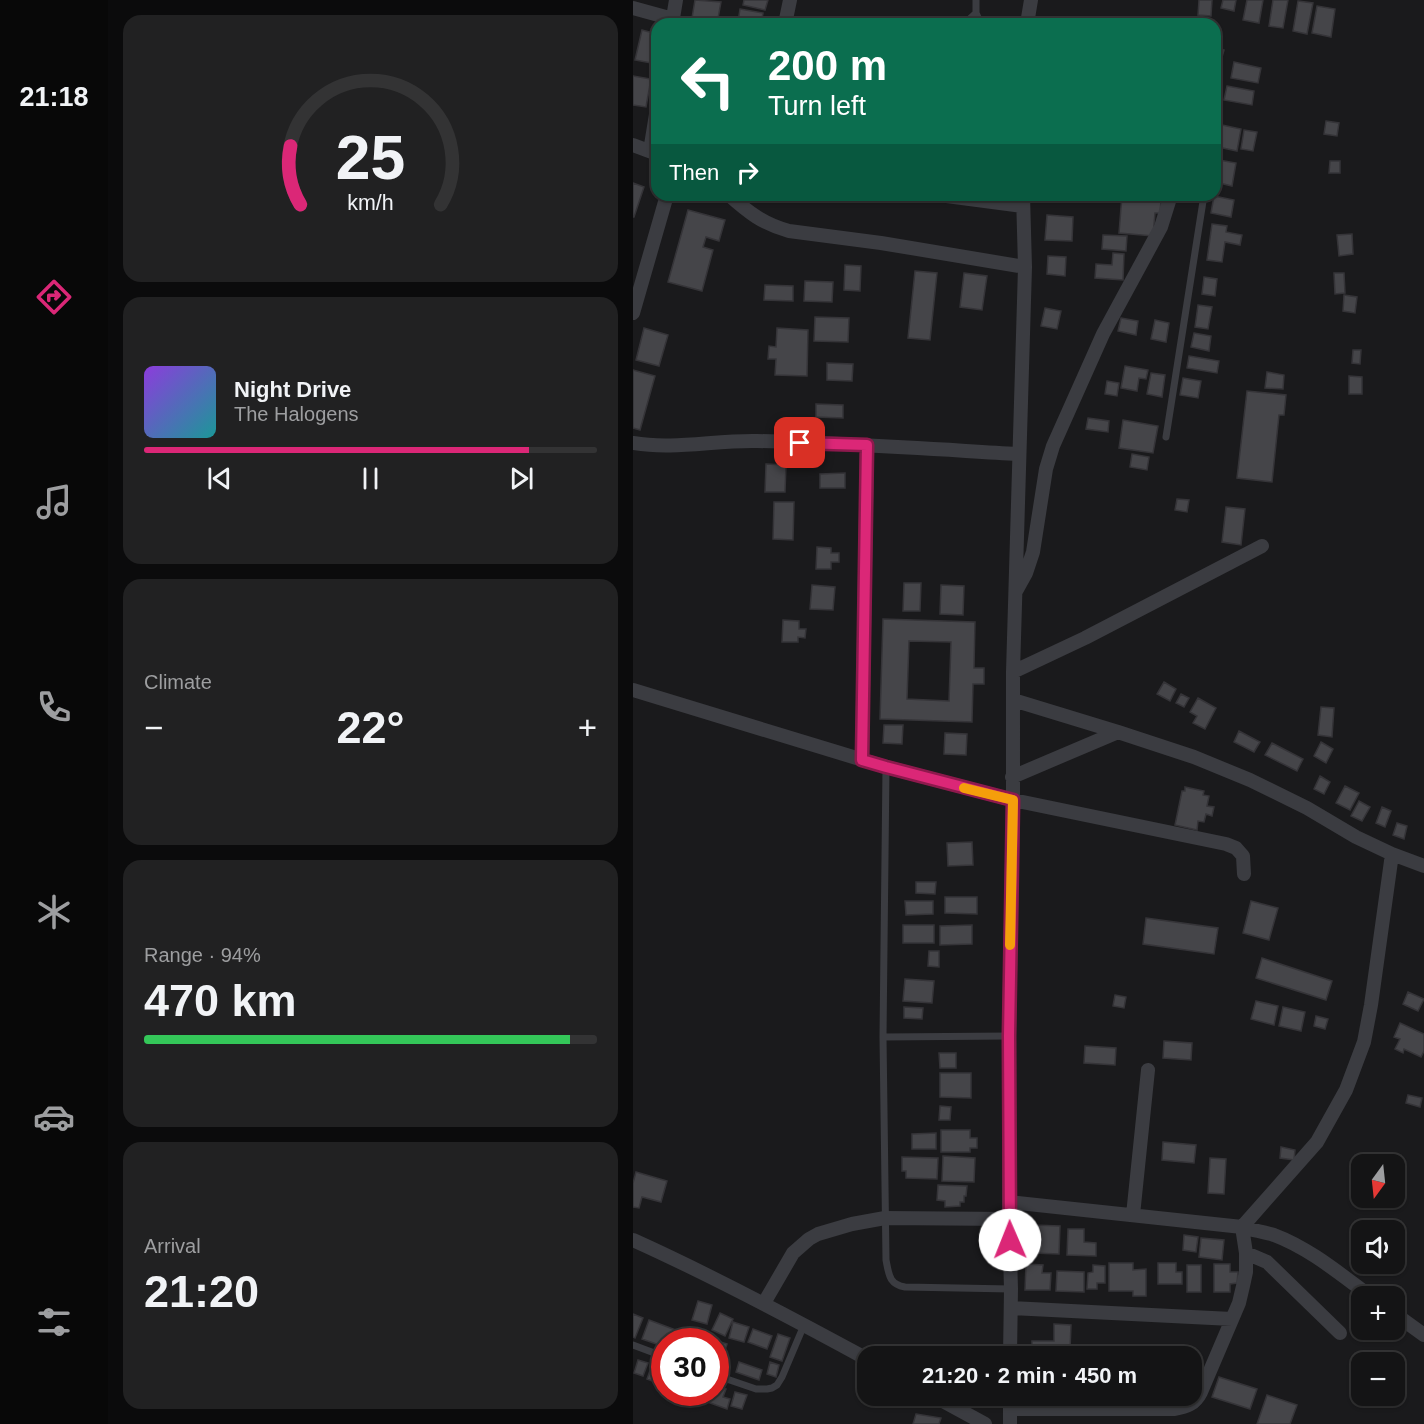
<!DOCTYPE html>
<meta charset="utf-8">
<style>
:root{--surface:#141415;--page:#212122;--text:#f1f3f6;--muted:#9d9ea0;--line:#333334;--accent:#db2777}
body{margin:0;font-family:Arial,sans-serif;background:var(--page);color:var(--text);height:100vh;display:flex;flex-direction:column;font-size:22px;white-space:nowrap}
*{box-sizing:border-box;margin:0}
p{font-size:20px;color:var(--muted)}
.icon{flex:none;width:33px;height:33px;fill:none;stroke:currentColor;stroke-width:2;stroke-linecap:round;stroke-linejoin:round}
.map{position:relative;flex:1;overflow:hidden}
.drawer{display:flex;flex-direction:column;gap:15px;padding:15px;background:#0b0b0c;width:525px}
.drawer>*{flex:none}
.hud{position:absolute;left:18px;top:18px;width:570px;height:183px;border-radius:18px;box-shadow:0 2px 4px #0004,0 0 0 2px var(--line);background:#0b6e4f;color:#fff;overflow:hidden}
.needle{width:39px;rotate:195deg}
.controls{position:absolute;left:718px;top:1154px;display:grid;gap:12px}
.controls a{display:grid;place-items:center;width:54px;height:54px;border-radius:12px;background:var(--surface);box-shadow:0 2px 4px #0004,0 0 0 2px var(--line);font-size:30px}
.speed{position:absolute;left:18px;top:1328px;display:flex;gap:12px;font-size:30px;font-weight:700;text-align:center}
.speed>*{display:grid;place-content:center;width:78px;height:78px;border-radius:50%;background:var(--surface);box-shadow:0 2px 4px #0004,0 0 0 2px var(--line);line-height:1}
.speed .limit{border:9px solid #d22;background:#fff;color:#111}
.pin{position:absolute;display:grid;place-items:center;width:51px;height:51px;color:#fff;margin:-26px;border-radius:12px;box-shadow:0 3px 9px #0006}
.me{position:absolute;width:66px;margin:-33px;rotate:359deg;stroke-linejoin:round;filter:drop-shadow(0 0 4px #0008)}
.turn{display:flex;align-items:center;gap:21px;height:126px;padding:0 18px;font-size:27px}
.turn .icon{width:78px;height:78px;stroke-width:2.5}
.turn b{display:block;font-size:42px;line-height:51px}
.then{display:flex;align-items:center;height:57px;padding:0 18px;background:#0003;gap:12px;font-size:22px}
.big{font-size:45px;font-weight:800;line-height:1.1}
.drawer .tile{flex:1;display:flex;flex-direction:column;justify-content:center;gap:9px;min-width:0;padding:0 21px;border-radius:18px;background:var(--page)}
.drawer .dial{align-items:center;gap:0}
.dial svg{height:156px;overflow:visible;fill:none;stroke:var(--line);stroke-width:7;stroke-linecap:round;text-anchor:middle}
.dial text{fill:var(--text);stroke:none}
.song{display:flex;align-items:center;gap:18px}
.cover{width:72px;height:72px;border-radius:9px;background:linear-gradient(135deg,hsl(270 70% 55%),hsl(180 70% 35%))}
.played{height:6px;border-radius:3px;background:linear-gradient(90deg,var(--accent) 85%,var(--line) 85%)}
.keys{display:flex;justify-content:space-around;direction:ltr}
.heat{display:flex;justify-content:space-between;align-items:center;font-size:33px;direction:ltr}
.charge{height:9px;border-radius:4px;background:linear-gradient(90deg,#34c759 94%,var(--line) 0)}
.trip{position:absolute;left:224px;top:1346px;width:345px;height:60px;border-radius:18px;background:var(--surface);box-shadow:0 2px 4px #0004,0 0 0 2px var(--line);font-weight:800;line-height:60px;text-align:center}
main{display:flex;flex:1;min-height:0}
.menu{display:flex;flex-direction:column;width:108px;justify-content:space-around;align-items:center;background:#080808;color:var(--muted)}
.menu .icon{width:42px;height:42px}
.menu .on{color:var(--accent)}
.menu b{font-size:27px;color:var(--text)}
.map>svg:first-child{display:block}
.building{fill:#454549;stroke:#353438;stroke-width:1.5;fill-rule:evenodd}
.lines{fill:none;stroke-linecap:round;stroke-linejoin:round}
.lane{stroke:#3b3c41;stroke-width:7}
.street{stroke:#3b3c41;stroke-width:14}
.route-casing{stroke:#8e194d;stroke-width:15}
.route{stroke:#db2777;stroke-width:10}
.slow{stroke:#f59e0b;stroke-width:10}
</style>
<main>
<nav class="menu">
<b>21:18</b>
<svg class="icon on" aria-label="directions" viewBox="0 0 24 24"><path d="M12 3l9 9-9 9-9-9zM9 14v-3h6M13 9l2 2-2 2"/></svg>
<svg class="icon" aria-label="music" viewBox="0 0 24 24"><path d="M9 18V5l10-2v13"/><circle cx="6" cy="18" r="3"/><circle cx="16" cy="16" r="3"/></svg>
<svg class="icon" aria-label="phone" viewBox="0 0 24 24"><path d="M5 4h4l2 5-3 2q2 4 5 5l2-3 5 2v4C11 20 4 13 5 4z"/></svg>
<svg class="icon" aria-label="climate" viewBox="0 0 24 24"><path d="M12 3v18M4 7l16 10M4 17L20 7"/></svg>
<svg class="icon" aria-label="car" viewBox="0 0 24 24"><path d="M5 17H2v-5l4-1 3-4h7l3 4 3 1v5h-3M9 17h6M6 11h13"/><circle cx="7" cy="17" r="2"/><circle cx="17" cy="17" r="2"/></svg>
<svg class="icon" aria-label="filters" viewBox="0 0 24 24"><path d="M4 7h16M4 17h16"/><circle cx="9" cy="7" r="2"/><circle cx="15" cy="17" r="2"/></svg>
</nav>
<section class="drawer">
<div class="tile dial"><svg viewBox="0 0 100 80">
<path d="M14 69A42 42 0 1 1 86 69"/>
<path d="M14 69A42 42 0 0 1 9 39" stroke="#db2777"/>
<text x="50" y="56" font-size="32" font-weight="700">25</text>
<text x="50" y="72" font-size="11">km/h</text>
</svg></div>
<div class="tile">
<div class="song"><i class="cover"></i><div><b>Night Drive</b><p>The Halogens</p></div></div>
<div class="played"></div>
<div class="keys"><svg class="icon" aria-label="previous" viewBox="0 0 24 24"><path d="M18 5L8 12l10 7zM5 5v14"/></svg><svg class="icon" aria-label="pause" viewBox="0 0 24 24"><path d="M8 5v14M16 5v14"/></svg><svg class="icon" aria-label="next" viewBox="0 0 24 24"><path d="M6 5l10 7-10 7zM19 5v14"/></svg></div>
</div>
<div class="tile"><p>Climate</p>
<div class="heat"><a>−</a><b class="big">22°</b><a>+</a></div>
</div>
<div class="tile"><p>Range · 94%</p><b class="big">470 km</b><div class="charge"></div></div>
<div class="tile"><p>Arrival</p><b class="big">21:20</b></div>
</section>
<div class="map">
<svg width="791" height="1424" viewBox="0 0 791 1424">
<rect width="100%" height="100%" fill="#1a1a1c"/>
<path class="building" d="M 62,0 L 88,2 L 84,24 L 58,24 Z
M 111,0 L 135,0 L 132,10 L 110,5 Z
M 566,0 L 579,0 L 578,16 L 565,15 Z
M 590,0 L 603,0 L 601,11 L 588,8 Z
M 614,0 L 630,0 L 626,23 L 610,20 Z
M 640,0 L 655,0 L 650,28 L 636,26 Z
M 665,1 L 680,3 L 674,34 L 660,31 Z
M 684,6 L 702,9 L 698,37 L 679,33 Z
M 107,9 L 130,13 L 128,24 L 105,22 Z
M 9,30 L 24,34 L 24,64 L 2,60 Z
M 582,48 L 591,50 L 583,78 L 582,78 Z
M 601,62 L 628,68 L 625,83 L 598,78 Z
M 0,76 L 18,79 L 13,107 L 0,105 Z
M 594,86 L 621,91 L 619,105 L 591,100 Z
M 693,121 L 706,123 L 704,136 L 691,134 Z
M 589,125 L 608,129 L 604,151 L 585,147 Z
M 611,130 L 624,132 L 620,151 L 608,149 Z
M 586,160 L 603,163 L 599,186 L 582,182 Z
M 697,161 L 707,161 L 707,173 L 696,173 Z
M 0,183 L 11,187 L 1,217 L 0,217 Z
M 415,195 L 438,195 L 436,202 L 414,198 Z
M 489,195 L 523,195 L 523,201 L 528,201 L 527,213 L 522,213 L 520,236 L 486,233 Z
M 581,196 L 601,200 L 598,217 L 578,213 Z
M 55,210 L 92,220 L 86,241 L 73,237 L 70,247 L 80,250 L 69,291 L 35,282 Z
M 414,215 L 440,217 L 439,241 L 412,240 Z
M 579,224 L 594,226 L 593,232 L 609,235 L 607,245 L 592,242 L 589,262 L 574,260 Z
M 719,234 L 720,254 L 706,256 L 704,235 Z
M 470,235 L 494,236 L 493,251 L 469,249 Z
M 480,253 L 491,254 L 490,280 L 462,278 L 463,264 L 479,265 Z
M 415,256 L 433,257 L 432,276 L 414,274 Z
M 212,265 L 228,266 L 227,291 L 211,290 Z
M 282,271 L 304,273 L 297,340 L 275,338 Z
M 331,273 L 354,276 L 349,310 L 327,307 Z
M 701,273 L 711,273 L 712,293 L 702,294 Z
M 571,277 L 584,279 L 582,296 L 569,294 Z
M 172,281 L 200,282 L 199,302 L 171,301 Z
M 132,285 L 160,286 L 160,301 L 131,300 Z
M 711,295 L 724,297 L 722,313 L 710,311 Z
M 565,305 L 579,307 L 575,329 L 562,327 Z
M 412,308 L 428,311 L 424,329 L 408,326 Z
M 182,317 L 216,318 L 215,342 L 181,341 Z
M 488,318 L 505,321 L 503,335 L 485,331 Z
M 522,320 L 536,323 L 533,342 L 518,339 Z
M 11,328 L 35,335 L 26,366 L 3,360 Z
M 144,328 L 175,330 L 174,376 L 142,375 L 143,359 L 135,359 L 136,346 L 143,347 Z
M 561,333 L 578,336 L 576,351 L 558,347 Z
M 720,350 L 728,350 L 727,364 L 719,363 Z
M 556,356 L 586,361 L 584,373 L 554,368 Z
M 194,363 L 220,364 L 219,381 L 194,380 Z
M 492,366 L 515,370 L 513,379 L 506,378 L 504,391 L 488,388 Z
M 0,370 L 22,376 L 7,430 L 0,428 Z
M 634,372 L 651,375 L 650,389 L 632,388 Z
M 518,373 L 532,375 L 529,397 L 514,394 Z
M 716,376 L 729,377 L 729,394 L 716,394 Z
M 550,378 L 568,381 L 565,398 L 547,395 Z
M 474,381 L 486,383 L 484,396 L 472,394 Z
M 614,391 L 653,395 L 651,415 L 646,415 L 639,482 L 604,478 Z
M 183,404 L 210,405 L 210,418 L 183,417 Z
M 455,418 L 476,421 L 475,432 L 453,429 Z
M 490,420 L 525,426 L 520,453 L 486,448 Z
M 499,454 L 516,457 L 514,470 L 497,467 Z
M 133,464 L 153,465 L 152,492 L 132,492 Z
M 212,473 L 212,488 L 187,488 L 187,474 Z
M 544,499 L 556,500 L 554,512 L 542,510 Z
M 141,502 L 161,502 L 160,540 L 140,539 Z
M 593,507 L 612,509 L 608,545 L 589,542 Z
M 184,547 L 198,548 L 198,553 L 206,553 L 206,562 L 198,562 L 198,569 L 183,569 Z
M 271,583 L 288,583 L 287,611 L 270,611 Z
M 179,585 L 202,587 L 200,610 L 177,609 Z
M 308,585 L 331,586 L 330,615 L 307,614 Z
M 250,619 L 342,622 L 341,668 L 351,668 L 351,684 L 340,684 L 339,722 L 247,719 ZM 276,641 L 318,642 L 316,701 L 274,699 Z
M 150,620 L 166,621 L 166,629 L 173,629 L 172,638 L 165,637 L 165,642 L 149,642 Z
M 531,682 L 543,689 L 537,701 L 524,694 Z
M 548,694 L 556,698 L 551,707 L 543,703 Z
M 565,698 L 583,708 L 572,729 L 560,723 L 564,716 L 557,712 Z
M 688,707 L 701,708 L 699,737 L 685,735 Z
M 251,725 L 270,725 L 269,744 L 250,743 Z
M 606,731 L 627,742 L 621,752 L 601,742 Z
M 312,733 L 334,734 L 333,755 L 311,754 Z
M 688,742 L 700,749 L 693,763 L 681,756 Z
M 639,743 L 670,759 L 664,771 L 632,755 Z
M 687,776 L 697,782 L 691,794 L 681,789 Z
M 712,786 L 726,793 L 717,810 L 703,803 Z
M 552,787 L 571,791 L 570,795 L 576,796 L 574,806 L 581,807 L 579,816 L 573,814 L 571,822 L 565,821 L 564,830 L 542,825 L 549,791 L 552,791 Z
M 726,801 L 737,807 L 729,821 L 718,816 Z
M 749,807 L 758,811 L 752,827 L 743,823 Z
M 764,823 L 774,826 L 771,839 L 760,835 Z
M 339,842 L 340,865 L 315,866 L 314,843 Z
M 283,882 L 303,882 L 302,894 L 283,893 Z
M 312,897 L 344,897 L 344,914 L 312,913 Z
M 272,901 L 300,901 L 300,914 L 273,915 Z
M 618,901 L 645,908 L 636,940 L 610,933 Z
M 513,918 L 585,928 L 581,954 L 510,944 Z
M 270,925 L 301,925 L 301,943 L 270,943 Z
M 339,925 L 339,944 L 307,945 L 307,926 Z
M 296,951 L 306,951 L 306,967 L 295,966 Z
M 629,958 L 699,981 L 693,1000 L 623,978 Z
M 272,979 L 301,981 L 299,1003 L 270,1001 Z
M 775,992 L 791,999 L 785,1011 L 770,1004 Z
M 482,995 L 493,997 L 491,1008 L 480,1006 Z
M 623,1001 L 645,1006 L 641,1025 L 618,1019 Z
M 271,1007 L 290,1008 L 289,1019 L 271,1018 Z
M 650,1007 L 672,1012 L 668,1031 L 646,1026 Z
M 683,1016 L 695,1019 L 692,1029 L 681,1026 Z
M 767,1023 L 791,1034 L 791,1051 L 788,1057 L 771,1049 L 770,1053 L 762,1049 L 767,1039 L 761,1037 Z
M 531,1041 L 559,1043 L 558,1060 L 530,1058 Z
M 452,1046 L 483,1048 L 482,1065 L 451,1063 Z
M 306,1053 L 323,1053 L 323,1068 L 307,1068 Z
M 307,1073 L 338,1073 L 338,1098 L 307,1097 Z
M 775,1095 L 789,1098 L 787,1107 L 773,1103 Z
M 307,1106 L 318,1107 L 317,1120 L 306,1120 Z
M 308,1130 L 337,1130 L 337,1138 L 344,1138 L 344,1148 L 337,1148 L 337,1152 L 308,1152 Z
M 303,1133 L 303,1149 L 279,1149 L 279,1134 Z
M 530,1142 L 563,1145 L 561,1163 L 529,1160 Z
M 648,1147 L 662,1150 L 661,1160 L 647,1158 Z
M 310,1156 L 342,1158 L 341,1182 L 309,1181 Z
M 269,1157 L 305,1158 L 304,1179 L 273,1178 L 273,1171 L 269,1171 Z
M 577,1158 L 593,1159 L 591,1194 L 575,1193 Z
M 3,1172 L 34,1181 L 28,1202 L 9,1197 L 6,1208 L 0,1207 L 0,1183 Z
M 305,1185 L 334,1186 L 333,1196 L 331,1196 L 331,1202 L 327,1202 L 327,1206 L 312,1207 L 312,1201 L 304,1200 Z
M 400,1225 L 427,1226 L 426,1254 L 399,1253 Z
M 435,1229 L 451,1229 L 451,1242 L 463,1243 L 463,1256 L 434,1255 Z
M 551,1235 L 565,1237 L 563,1252 L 550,1250 Z
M 568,1238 L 591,1240 L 589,1260 L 566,1257 Z
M 476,1263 L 500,1263 L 500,1270 L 513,1269 L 513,1296 L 500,1296 L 500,1291 L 476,1291 Z
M 525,1263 L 543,1263 L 543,1272 L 549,1272 L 549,1284 L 525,1284 Z
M 393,1264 L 410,1265 L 409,1273 L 418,1273 L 417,1290 L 392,1290 Z
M 581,1264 L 597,1264 L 597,1272 L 605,1272 L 604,1283 L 597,1284 L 597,1292 L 581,1292 Z
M 460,1265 L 472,1266 L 472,1283 L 464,1283 L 464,1289 L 454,1289 L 455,1273 L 460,1272 Z
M 554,1265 L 568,1265 L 568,1292 L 554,1292 Z
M 424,1271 L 451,1272 L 451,1292 L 423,1291 Z
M 65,1301 L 79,1305 L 74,1324 L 59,1320 Z
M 87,1313 L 100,1319 L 92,1336 L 79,1330 Z
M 0,1314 L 10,1318 L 2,1338 L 0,1337 Z
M 16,1320 L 48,1332 L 45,1341 L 32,1341 L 32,1347 L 9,1339 Z
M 100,1322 L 116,1327 L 111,1342 L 96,1338 Z
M 421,1324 L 438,1325 L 437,1350 L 418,1350 L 418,1356 L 399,1356 L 399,1341 L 421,1341 Z
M 120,1329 L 139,1336 L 134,1349 L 115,1342 Z
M 145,1334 L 157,1338 L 149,1361 L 137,1357 Z
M 81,1340 L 94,1344 L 86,1367 L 82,1366 L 82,1341 L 81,1341 Z
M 5,1360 L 15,1363 L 10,1376 L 1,1373 Z
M 106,1362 L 129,1370 L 126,1380 L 103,1372 Z
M 137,1362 L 146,1365 L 143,1377 L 134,1374 Z
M 19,1365 L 30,1369 L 25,1383 L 14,1379 Z
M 586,1377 L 624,1389 L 617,1409 L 579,1397 Z
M 82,1386 L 93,1389 L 90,1397 L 97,1399 L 94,1409 L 69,1400 L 72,1392 L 82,1392 Z
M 102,1392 L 114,1395 L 109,1409 L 98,1406 Z
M 634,1395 L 664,1405 L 657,1424 L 624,1424 Z
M 283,1414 L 308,1418 L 306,1424 L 280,1424 Z"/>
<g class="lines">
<path class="lane" d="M 343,0 L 343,13 L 348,24
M 331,24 L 343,13
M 582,96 L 585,104 L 582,128
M 533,437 L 571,195
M 253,767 L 250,1037 L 253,1260 C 256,1275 256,1284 272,1287 L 378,1289
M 250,1037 L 376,1036
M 0,1345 L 32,1357
M 82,1375 L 123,1389 L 134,1389 L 139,1388 L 144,1385 L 149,1377 L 171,1325"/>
<path class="street" d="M 0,8 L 40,19
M 39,24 L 43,0
M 152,24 L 157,0
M 394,24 L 398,0
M 0,145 L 24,154
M 17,151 L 24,108
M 96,195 C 115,212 130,224 156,231 L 248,243 L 392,267
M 306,195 L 390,206
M 0,313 L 34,195
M 0,443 C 41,450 82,440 124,441 C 211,443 298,449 385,454
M 383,591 L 393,573 L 400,552 L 413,469 L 420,446 L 470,334 L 528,227 L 538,195
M 380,672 L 452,638 L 629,546
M 0,690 L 253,767 L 380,800 L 593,844 L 603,848 L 610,856 L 611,874
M 485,732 L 561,757 L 617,780 L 674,808 L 723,837 L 759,854 L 791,866
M 229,760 L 234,445
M 379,777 L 485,732 L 380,700
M 376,1202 L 609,1227 C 619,1230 631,1232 641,1235 C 676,1248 707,1274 737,1296
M 500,1215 L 515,1070
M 609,1227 L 684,1142 L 713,1090 L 731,1042 L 738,1005 L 759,854
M 0,1240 C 80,1276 157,1317 234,1359
M 613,1253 L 634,1262 L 707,1333
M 131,1303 L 160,1253 L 176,1239 L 185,1234 L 219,1224 L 252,1218 L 376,1219
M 378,1308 L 599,1319
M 762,1314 L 791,1335
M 377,1356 L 378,1289 L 376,1219 L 376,1036 L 380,800 L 380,672 L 392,267 L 390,195
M 299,1395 L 352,1424
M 377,1409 L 541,1409 C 554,1407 562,1404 568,1392 L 606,1303 L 610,1286 L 613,1272 L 613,1253 L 609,1227
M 377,1424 L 377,1395"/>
</g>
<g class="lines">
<g class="route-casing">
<path id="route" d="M 167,443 L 234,445 L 229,760 L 253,767 L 380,800 L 376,1036 L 377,1240"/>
</g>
<use href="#route" class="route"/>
<path class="slow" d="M 331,788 L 380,800 L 377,945"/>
</g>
</svg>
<div class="controls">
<a><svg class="needle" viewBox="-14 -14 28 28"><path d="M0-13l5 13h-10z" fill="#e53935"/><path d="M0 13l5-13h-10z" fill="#9d9ea0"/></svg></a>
<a><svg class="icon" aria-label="sound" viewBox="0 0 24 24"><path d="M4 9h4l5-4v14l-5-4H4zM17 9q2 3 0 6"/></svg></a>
<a>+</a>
<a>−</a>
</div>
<div class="speed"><div class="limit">30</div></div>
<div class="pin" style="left:167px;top:443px;background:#d93025"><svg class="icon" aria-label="arrive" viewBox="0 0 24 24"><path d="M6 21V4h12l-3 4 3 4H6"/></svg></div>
<svg class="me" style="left:377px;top:1240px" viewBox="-20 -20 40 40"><circle r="19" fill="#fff"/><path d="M0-13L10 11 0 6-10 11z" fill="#db2777"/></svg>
<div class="trip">21:20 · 2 min · 450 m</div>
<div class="hud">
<div class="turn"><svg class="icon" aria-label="left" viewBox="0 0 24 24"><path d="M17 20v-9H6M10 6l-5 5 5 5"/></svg><div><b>200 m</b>Turn left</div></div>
<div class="then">Then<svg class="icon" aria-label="right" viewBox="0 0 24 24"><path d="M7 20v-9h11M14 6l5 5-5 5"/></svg></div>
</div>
</div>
</main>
